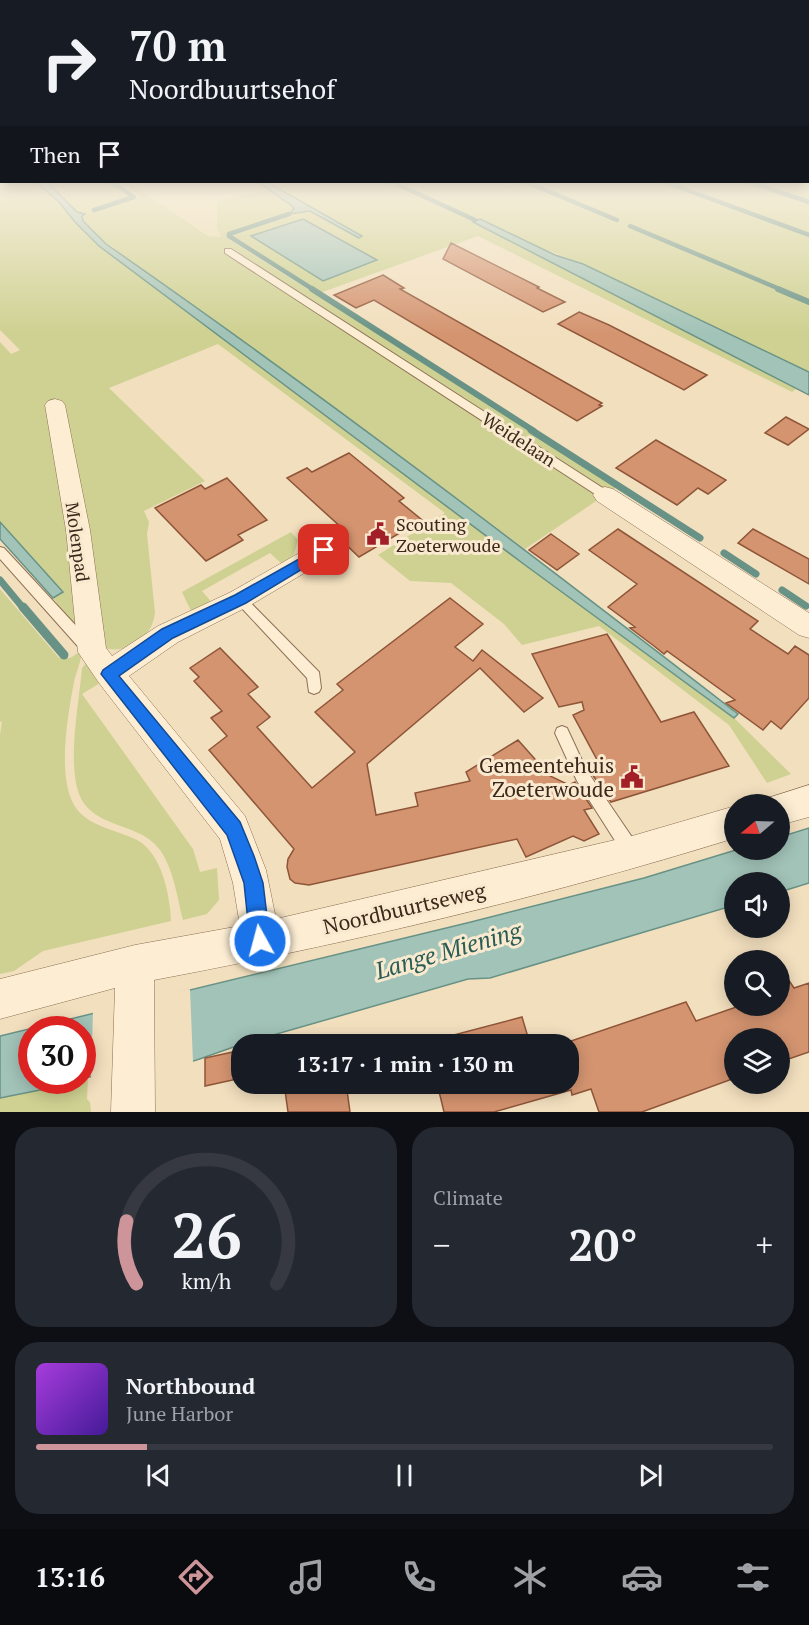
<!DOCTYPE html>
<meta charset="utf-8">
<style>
:root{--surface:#171b24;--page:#242831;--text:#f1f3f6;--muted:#9ea1a6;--line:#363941;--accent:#cd9499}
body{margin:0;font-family:"PT Serif",serif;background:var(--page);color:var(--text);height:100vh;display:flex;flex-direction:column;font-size:22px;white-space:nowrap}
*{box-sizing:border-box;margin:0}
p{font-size:20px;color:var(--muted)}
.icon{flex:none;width:33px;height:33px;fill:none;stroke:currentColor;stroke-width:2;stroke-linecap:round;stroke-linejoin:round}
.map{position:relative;height:1112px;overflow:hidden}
.details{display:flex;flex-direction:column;gap:15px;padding:15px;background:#0d0f14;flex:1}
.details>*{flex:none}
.hud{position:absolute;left:0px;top:0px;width:810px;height:183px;box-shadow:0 3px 15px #0003;background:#171b24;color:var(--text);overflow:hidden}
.needle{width:39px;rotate:251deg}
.controls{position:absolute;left:724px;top:794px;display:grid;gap:12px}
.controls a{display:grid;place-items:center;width:66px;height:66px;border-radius:50%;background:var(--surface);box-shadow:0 3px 15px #0003;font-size:30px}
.speed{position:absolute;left:18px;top:1016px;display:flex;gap:12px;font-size:30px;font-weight:700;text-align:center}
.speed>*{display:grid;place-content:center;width:78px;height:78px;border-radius:50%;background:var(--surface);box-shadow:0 3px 15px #0003;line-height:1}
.speed .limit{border:9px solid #d22;background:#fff;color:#111}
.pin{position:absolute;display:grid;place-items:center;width:51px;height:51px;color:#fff;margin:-26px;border-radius:12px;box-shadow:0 3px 9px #0006}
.me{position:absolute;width:66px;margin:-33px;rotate:353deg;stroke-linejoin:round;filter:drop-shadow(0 0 4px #0008)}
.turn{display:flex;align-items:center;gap:21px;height:126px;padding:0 30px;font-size:27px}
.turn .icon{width:78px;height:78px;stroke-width:2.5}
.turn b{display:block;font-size:42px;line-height:51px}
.then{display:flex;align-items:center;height:57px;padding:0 30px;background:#0003;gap:12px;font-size:22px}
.big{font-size:45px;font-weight:700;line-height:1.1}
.details .tile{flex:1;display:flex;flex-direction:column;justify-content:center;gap:9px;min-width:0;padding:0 21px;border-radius:24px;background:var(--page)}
.details .dial{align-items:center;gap:0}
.dial svg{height:156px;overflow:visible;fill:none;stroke:var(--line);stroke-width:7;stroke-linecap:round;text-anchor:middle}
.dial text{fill:var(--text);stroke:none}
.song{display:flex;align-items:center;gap:18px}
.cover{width:72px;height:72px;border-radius:9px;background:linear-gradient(135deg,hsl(280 70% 55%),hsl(260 70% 35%))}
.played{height:6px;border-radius:3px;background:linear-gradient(90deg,var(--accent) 15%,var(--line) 15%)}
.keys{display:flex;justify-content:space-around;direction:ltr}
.heat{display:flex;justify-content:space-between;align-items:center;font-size:33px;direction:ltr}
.details .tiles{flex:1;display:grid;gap:15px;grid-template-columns:1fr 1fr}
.tile:last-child{grid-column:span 2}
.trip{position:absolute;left:231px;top:1034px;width:348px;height:60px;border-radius:24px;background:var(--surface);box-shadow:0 3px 15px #0003;font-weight:700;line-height:60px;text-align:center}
.tabs{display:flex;height:96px;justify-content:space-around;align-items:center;background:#090b0e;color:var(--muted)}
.tabs .icon{width:42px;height:42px}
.tabs .selected{color:var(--accent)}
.tabs b{font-size:27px;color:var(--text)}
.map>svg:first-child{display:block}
.farmland{fill:#e9dbab}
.green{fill:#ced191}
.water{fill:#a2c3b8;stroke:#689285;stroke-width:1.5}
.pier{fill:#f2dfbe}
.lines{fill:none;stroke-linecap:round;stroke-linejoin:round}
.stream-far3{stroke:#689285;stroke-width:4.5}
.stream-far2{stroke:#689285;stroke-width:6}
.stream-far1{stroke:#689285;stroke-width:7}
.stream{stroke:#689285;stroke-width:9}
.building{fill:#d49470;stroke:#8e5538;stroke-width:1.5}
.lane-casing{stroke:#8d6f55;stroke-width:2}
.street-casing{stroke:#8d6f55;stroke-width:1}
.lane{fill:#fcedd3;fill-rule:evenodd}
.street{fill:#fcedd3;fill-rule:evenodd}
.route{fill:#1a73e8;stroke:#114b97;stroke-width:1.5}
.labels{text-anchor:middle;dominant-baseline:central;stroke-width:6;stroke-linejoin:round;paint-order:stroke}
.street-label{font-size:18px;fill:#3b281b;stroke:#f9eacf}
.poi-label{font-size:18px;fill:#3b281b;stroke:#f9eacf;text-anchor:start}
.near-poi-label{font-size:21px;fill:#3b281b;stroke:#f9eacf;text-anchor:end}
.near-street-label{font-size:21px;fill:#3b281b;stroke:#f9eacf}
.near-water-label{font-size:24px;font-style:italic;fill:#295c55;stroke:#f9eacf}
</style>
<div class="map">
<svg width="809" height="1112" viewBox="0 0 809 1112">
<rect width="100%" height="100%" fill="#f2dfbe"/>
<path class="farmland" d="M 129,182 L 258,182 L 269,190 L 217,201 L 222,237 L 208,236 Z"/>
<path class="green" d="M 0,178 L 2,182 L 36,182 L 59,202 L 75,222 L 99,246 L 525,565 L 734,718 L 791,774 L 767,783 L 729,725 L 599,626 L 522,645 L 504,624 L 451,583 L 410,581 L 378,555 L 445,513 L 218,344 L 109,388 L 205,481 L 144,511 L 149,522 L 147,534 L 155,613 C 153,627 148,634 136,642 C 100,667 72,623 53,598 L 63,592 L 0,522 L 0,342 L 11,354 L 20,350 L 0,330 Z
M 809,178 L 809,372 L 583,264 L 474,222 L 796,389 L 792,392 L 478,236 L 320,293 L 240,240 L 229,239 L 617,487 L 525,549 L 374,436 L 106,244 L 83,221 L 83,213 L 77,212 L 47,182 L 107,182 L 131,197 L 91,210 L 93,212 L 140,197 L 120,182 L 129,182 L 208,236 L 221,237 L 217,228 L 217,201 L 269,190 L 292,206 L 294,209 L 290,213 L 310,211 L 359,237 L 267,182 L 808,182 Z
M 291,532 L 298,540 L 294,554 L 283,565 L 270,553 L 202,591 L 214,605 L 191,611 L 182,592 Z
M 0,589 L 59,658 L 70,658 L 81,651 C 82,661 76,672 74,682 C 68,714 58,770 72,801 C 83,826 115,829 137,840 C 162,853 170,896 171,921 L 43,951 L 14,971 L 0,974 L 0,735 L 2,721 L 0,722 Z
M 86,663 L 100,683 L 82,694 L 193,849 L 200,872 L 217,868 L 219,900 L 207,914 L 183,920 C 177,897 174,870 160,850 C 140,821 90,830 78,791 C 68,759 79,702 82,668 Z
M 88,1077 L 87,1099 L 90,1102 L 91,1112 L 0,1112 L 0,1098 L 55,1087 Z"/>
<path class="water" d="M 36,182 L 47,182 L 77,212 L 85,214 L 82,216 L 83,221 L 106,244 C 322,394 530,553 738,714 L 734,718 L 525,565 L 99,246 L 75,222 L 59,202 Z
M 258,182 L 267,182 L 362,236 L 359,238 L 310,211 L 289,214 L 294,209 L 292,206 Z
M 303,219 L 377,260 L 323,281 L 251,236 Z
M 480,219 L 555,255 L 583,264 L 809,372 L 809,395 L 473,222 Z
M 0,522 L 63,592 L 53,598 L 0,539 Z
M 809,828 L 809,883 L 780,892 L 780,882 L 735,882 L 735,905 L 490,978 L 468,979 L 242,1044 L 194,1061 L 83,1078 L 82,1029 L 32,1029 L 32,1080 L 78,1080 L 55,1087 L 0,1098 L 0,1036 L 471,922 L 644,878 L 739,849 L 780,849 L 780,837 Z"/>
<path class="pier" d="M 190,989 L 193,1062 L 200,1060 L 201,1062 L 91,1079 L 93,1010 Z"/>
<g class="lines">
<path class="stream-far3" d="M 112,182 L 134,197
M 392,182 L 475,220
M 526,182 L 617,220
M 665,182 L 809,235
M 750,182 L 809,202
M 94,210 L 134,197
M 289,214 L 229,234 L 229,236 L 314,290
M 630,226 L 782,290"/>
<path class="stream-far2" d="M 312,289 L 534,431
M 778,289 L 809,302"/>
<path class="stream-far1" d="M 531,430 L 700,538
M 724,553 L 756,574
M 0,580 L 24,609
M 782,590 L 806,606"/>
<path class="stream" d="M 23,607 L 64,655"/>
</g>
<path class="building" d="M 451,243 L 539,287 L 537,288 L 565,302 L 543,312 L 443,259 Z
M 383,275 L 404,288 L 400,289 L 591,397 L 602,403 L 599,405 L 602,406 L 577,421 L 374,300 L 356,308 L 334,295 Z
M 579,312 L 609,325 L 707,375 L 684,390 L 558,324 Z
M 786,417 L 809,429 L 788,445 L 765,433 Z
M 656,440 L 726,480 L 708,494 L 698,488 L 677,505 L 616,468 Z
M 349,453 L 404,498 L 399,501 L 422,520 L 359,557 L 336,535 L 344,530 L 287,478 L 307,468 L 312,472 Z
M 227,478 L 267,520 L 238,535 L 243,540 L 206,561 L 155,508 L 201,485 L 205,489 Z
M 618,529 L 758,621 L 750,629 L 788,654 L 795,646 L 809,655 L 809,698 L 781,729 L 771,721 L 763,730 L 726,703 L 735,700 L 667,651 L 664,654 L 654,646 L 630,628 L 635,627 L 608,607 L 637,584 L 589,550 Z
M 753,529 L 809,559 L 809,584 L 738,543 Z
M 551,534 L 579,554 L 557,570 L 529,550 Z
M 450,598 L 483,624 L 455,647 L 473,661 L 482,650 L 543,698 L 524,712 L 480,668 L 367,764 L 376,815 L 418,806 L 415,793 L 470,781 L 466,772 L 518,740 L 550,776 L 569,785 L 575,782 L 592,808 L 584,810 L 599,834 L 584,841 L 573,836 L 526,857 L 517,839 L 309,885 L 295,883 L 290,879 L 287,867 L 288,859 L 294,849 L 209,750 L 227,736 L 211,718 L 222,711 L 194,681 L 199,677 L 190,668 L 220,648 L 258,687 L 248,694 L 270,717 L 257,727 L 312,788 L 355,752 L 315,712 L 343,690 L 337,684 Z
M 607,634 L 661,722 L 694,712 L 729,766 L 611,802 L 592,774 L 602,769 L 573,715 L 584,710 L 582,702 L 559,707 L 532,654 Z
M 780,967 L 794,988 L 809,983 L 809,1052 L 780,1062 L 780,1038 L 735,1038 L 735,1078 L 642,1112 L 599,1112 L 591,1089 L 572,1095 L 571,1090 L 494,1112 L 444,1112 L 437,1083 L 568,1083 L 568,1042 L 686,1002 L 696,1021 L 742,1005 L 780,1005 Z
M 522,1017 L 530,1044 L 447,1044 L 446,1037 Z
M 242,1050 L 242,1078 L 205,1086 L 205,1058 Z
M 284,1083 L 346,1083 L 350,1112 L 288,1112 Z"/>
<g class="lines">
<g class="lane-casing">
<path id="lane" d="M 225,249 L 231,249 L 609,492 L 611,495 L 609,498 L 601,498 L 225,253 Z
M 0,547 L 4,548 L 92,643 L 94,647 L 92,651 L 87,652 L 82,651 L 0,559 Z
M 240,594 L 244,596 L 319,672 L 321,688 L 319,692 L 314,694 L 309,692 L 307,678 L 236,602 L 234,599 L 236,596 Z
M 562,726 L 567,728 L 587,771 L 638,846 L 640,852 L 638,858 L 632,860 L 626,858 L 577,781 L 555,733 L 557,728 Z"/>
</g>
<g class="street-casing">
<path id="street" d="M 55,399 L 62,401 L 65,405 L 90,530 L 106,648 L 112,656 L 158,626 L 231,592 L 315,544 L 324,541 L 333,544 L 337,550 L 333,556 L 249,606 L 178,642 L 129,676 L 245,816 L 266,870 L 276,919 L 632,836 L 735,806 L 735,838 C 545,897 350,943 154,980 L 155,1112 L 111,1112 L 115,988 L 0,1019 L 0,979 L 135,945 L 240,926 L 233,883 L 220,839 L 99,683 L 78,652 L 66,530 L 45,405 L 48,401 Z
M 605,487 L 613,489 L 809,613 L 809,638 L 799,635 L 597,501 L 593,495 L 597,489 Z
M 809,785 L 809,817 L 780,825 L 780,804 L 765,804 L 768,798 Z"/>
</g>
<use href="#lane" class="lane"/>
<use href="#street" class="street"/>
</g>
<linearGradient id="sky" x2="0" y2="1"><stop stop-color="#8cbad5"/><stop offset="0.53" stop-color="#f9f1e2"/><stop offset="1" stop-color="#f9f1e2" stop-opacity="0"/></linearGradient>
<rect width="809" height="334" fill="url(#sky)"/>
<path class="route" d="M 324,545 L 331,550 L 329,553 L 246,603 L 173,638 L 119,676 L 240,822 L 254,856 L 263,883 L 270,941 L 267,948 L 260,951 L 253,948 L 250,941 L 244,883 L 227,835 L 101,674 L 103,670 L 162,629 L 235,595 Z"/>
<defs>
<g id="civic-bare" transform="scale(1.8)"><path d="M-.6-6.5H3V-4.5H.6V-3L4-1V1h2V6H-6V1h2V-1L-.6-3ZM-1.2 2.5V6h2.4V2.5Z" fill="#a21f28" stroke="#f9eacf" stroke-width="2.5" paint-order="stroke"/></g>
</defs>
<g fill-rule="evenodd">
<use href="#civic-bare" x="378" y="534"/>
<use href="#civic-bare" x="632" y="777"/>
</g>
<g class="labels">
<g class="street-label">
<text transform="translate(519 439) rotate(33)">Weidelaan</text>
<text transform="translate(78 542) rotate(82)">Molenpad</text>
</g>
<g class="poi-label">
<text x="396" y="524">Scouting<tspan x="396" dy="21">Zoeterwoude</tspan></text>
</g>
<g class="near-poi-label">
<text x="614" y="765">Gemeentehuis<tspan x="614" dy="24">Zoeterwoude</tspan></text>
</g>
<g class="near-street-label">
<text transform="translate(404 908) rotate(-13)">Noordbuurtseweg</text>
</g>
<g class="near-water-label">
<text transform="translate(448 950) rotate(-16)">Lange Miening</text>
</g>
</g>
</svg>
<div class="controls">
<a><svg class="needle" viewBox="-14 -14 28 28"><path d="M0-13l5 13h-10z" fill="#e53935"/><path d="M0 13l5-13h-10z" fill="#9ea1a6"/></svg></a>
<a><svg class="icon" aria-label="sound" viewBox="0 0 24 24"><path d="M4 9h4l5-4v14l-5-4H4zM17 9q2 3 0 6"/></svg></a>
<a><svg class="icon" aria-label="search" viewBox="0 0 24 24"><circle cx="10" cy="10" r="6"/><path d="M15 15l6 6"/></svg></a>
<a><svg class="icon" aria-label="layers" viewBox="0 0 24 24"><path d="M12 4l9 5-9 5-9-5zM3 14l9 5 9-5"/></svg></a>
</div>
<div class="speed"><div class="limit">30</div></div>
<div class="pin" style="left:324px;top:550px;background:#d93025"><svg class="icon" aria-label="arrive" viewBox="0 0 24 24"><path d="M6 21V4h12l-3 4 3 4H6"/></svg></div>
<svg class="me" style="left:260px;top:941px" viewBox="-20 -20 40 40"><circle r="17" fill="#1a73e8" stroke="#fff" stroke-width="3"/><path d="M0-11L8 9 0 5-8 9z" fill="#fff"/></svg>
<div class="trip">13:17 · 1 min · 130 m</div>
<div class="hud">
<div class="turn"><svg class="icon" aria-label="right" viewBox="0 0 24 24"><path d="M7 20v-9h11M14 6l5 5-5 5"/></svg><div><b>70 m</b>Noordbuurtsehof</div></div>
<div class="then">Then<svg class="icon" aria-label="arrive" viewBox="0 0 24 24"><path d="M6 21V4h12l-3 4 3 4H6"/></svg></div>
</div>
</div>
<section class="details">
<div class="tiles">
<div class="tile dial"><svg viewBox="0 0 100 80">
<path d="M14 69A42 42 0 1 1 86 69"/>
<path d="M14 69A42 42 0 0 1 9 37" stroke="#cd9499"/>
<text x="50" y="56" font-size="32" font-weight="700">26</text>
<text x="50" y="72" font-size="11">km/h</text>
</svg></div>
<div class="tile"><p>Climate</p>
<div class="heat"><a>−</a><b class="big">20°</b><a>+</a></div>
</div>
<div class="tile">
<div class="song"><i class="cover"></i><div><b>Northbound</b><p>June Harbor</p></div></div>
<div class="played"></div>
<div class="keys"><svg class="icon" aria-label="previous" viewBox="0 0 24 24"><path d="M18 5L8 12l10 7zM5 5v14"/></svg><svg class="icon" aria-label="pause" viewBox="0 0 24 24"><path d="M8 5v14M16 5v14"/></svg><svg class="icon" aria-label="next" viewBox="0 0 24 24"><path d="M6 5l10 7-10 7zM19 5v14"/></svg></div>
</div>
</div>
</section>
<nav class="tabs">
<b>13:16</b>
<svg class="icon selected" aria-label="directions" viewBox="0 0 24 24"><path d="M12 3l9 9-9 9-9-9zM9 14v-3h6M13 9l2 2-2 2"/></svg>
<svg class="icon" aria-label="music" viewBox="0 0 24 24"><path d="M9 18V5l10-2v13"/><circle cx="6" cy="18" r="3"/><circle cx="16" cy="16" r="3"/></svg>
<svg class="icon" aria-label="phone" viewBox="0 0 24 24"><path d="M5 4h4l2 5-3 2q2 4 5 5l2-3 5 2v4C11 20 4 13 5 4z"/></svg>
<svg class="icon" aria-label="climate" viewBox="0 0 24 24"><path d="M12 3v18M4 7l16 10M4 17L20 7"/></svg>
<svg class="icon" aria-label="car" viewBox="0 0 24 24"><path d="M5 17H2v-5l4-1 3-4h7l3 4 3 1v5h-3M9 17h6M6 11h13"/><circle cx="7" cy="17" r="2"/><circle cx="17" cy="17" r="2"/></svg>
<svg class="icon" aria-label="filters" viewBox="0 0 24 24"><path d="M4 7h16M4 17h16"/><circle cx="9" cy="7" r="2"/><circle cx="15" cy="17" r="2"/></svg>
</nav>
